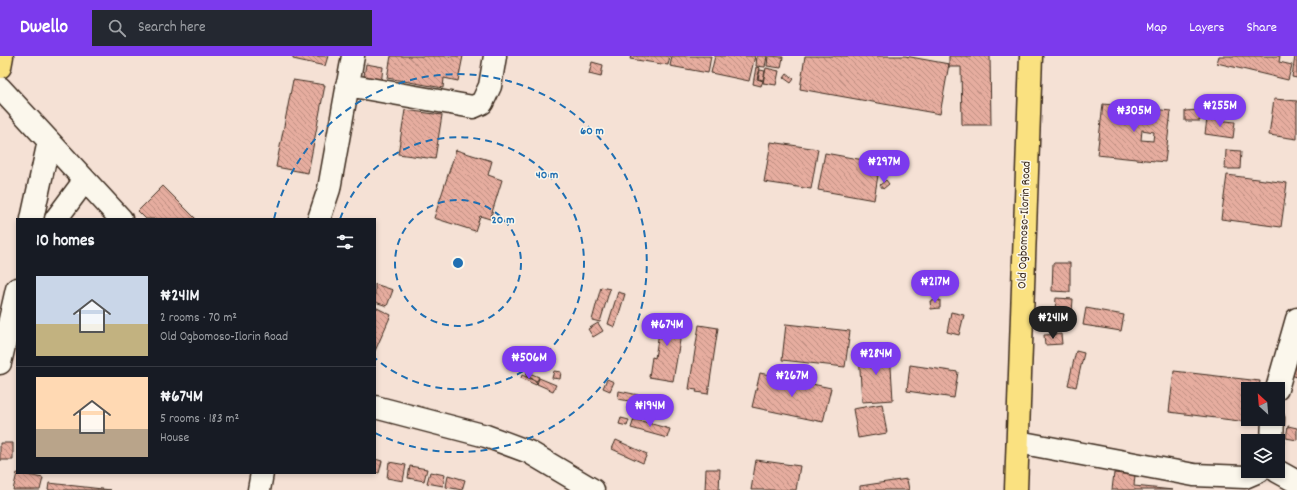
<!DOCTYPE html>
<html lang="en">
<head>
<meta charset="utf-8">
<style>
	body { margin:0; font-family:Dekko,sans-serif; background:#242831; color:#f1f3f6; height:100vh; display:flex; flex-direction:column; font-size:15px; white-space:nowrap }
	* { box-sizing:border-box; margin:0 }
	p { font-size:13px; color:#9ea1a6 }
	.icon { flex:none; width:22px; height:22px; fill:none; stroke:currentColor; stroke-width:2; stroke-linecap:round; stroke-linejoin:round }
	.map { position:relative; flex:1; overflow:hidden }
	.panel { position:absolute; left:16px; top:162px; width:360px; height:256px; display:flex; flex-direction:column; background:#171b24; border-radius:0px; box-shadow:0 2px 6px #0003 }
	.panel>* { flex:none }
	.needle { width:26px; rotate:334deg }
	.tools { position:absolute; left:1241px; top:326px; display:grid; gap:8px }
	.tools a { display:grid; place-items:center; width:44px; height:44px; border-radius:0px; background:#171b24; box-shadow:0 2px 6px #0003; font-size:20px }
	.price { position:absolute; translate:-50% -34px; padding:0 9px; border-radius:14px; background:#7c3aed; color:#fff; font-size:13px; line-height:26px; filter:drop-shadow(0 1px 2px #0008) }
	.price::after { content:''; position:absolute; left:50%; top:24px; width:12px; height:9px; margin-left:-6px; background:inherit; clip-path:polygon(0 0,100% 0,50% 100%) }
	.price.on { background:#222; color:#fff }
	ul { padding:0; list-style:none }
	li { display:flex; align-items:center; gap:12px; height:100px; padding:0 20px }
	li+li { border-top:1px solid #363941 }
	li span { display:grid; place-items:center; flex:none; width:112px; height:80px; border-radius:0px; color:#555 }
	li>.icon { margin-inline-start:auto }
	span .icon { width:48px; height:48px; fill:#fffc; stroke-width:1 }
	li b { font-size:17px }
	h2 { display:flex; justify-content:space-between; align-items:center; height:48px; padding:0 20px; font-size:17px }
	header { display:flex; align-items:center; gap:24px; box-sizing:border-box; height:56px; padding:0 20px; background:#7c3aed; color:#fff }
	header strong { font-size:19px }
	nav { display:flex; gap:22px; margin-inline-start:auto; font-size:14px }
	.search { width:280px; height:36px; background:#242831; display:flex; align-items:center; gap:10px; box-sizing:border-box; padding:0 14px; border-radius:0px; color:#9ea1a6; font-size:15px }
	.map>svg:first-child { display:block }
	.building { fill:url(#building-back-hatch); stroke:#3b2a1e; fill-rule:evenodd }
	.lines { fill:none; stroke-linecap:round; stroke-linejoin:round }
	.street-casing { stroke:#3b2a1e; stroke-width:25 }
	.highway-casing { stroke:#3b2a1e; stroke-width:25 }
	.street { stroke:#fbf7ec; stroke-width:22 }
	.highway { stroke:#fae180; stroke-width:22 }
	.ring { fill:none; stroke:#1f6fb2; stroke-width:2; stroke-dasharray:7 5 }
	.labels { text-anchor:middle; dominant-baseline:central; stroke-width:3; stroke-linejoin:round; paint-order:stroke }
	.street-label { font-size:13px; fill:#3b2a1e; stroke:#fbf7ec }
	.centre { fill:#1f6fb2; stroke:#fbf7ec; stroke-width:2 }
	.ring-label { font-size:12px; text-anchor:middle; font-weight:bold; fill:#1f6fb2; stroke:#fbf7ec; stroke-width:3; stroke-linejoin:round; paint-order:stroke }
</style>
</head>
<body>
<header>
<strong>Dwello</strong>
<div class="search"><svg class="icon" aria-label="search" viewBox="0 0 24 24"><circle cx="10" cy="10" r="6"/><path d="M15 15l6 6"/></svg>Search here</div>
<nav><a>Map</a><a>Layers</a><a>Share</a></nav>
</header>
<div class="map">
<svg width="1297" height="434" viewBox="0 0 1297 434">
	<defs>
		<pattern id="building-back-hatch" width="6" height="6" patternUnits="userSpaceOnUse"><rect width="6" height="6" fill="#e6ad9f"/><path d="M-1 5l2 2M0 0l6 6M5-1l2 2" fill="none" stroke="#bc8d81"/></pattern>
	</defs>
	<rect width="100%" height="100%" fill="#f5e1d5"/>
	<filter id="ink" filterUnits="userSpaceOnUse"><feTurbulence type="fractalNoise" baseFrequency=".025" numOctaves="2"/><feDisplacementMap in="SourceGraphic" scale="8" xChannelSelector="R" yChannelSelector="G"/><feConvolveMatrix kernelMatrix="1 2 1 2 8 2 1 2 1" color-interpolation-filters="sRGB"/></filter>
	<g filter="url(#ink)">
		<path class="building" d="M293,0H328L325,10L293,3Z
			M391,0H463L458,25L444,22L443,32L387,22Z
			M631,0H670L668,9L630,3Z
			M672,0H711L708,17L670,10Z
			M715,0H755L749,25L711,17Z
			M757,0H767L765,11L756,10Z
			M768,0L783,1L781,12L767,10Z
			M805,0H905L949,8L940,58L800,33Z
			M949,0H990L991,69H962L961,11H949Z
			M1219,0H1280L1279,6L1292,9L1288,24L1217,7Z
			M1295,0H1297V22L1292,21Z
			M592,6L603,9L601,21L589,18Z
			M366,8L383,11L381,29L363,26Z
			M756,11L760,12L757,23L763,25L761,30L753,28Z
			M766,12L779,15L776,29L763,27Z
			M760,14L765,15L763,24L758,23Z
			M787,18L794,23L791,27L784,22Z
			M293,24L325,29L308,117L276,111Z
			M1274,43L1297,45V83L1269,79Z
			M1103,48L1171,55L1165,106L1097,99ZM1142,74L1154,76L1153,85L1141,84Z
			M405,54L442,59L435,103L398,98Z
			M1199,54L1200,65H1185V55Z
			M1207,63L1235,66L1233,82L1205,78Z
			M771,86L818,93L811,133L764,126Z
			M456,94L492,105L488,119L502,124L490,163L480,160L475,175L434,162Z
			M1226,94L1241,95L1240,113H1225Z
			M825,97L880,107L874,144L818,134Z
			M1227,119L1287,127L1281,171L1221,163Z
			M886,124L889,128L883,133L880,129Z
			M163,130L196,163H146L138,155Z
			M1053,207H1070V236L1052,235Z
			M375,228L393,234L387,250L375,246Z
			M601,231L610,233L600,266L592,264Z
			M618,236L625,238L615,271L608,268Z
			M1056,242L1073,243L1072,257L1055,256Z
			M940,244V252L931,253L930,245Z
			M375,251L391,259L375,295Z
			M1086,252L1124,259L1121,275L1083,269Z
			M951,256L964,259L959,279L947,276Z
			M659,257L684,261L673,325L649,321L652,301L655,302L659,276L656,275Z
			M598,267L603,275L593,281L588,273Z
			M786,268L850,275L845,311L782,304Z
			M699,269L718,272L708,338L696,336L697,334L689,333Z
			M1061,278L1062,288L1045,289L1044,279Z
			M890,295L893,344L862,346L859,297Z
			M1076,295L1084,297L1076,331L1068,329Z
			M1292,304L1297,306V321L1288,318Z
			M910,309L958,316L954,342L907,335Z
			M554,315L561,316L560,323L552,322Z
			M1174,315L1260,325L1259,333H1248V363H1255V367L1169,356Z
			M527,316L539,321L537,325L526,320Z
			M760,317L831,332L823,366L752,351Z
			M522,319L537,326L536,329L521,322Z
			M539,322L556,329L553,335L537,328Z
			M607,323L614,326L610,335L603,332Z
			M619,335L653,342L651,349L618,343Z
			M882,348L887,377L858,382L853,353Z
			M621,362L629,364L627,370L619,368Z
			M634,363L670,373L667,382L631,372Z
			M1288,370L1297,372V384L1286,382Z
			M616,384L647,398L643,407L612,393Z
			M0,387H13V404H0Z
			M375,403L382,405L379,417L375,416Z
			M756,404L800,410L796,434H751Z
			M389,406L406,409L403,425L387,422Z
			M410,410L427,413L424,425L408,422Z
			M706,413H720L719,434H705Z
			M430,416L445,419L443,430L427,427Z
			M17,417L43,422L40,434H13Z
			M1114,417L1135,419L1134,430L1173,434H1112Z
			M448,419L465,424L462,434L446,431Z
			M907,423L909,434H860V430Z
			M49,427L111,434H48Z"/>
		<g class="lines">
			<defs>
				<path id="street" d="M347,29L473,51L482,47L490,30L495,0
					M0,32L121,163
					M32,163L49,85
					M56,163L85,124
					M319,163L329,133L353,0
					M0,307L17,233
					M1277,333L1297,263
					M375,351L486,380L529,396L593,434
					M1272,385L1273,363
					M1018,386L1194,419L1245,421L1259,415
					M1277,415L1297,426
					M259,434L262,417"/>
				<path id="highway" d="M0,11L2,0
					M1016,434L1031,0"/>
			</defs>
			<use href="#street" class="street-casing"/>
			<use href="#highway" class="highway-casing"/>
			<use href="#street" class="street"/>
			<use href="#highway" class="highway"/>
		</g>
	</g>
	<g class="ring">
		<circle cx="458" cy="207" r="63"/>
		<path d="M340 163A126 126 0 1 1 375 302"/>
		<path d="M274 163A189 189 0 1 1 375 377"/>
	</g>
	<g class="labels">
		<g class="street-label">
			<text transform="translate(1025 169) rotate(-88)">Old Ogbomoso-Ilorin Road</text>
		</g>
	</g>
	<circle cx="458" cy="207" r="6" class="centre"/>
	<g class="ring-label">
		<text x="592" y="78">60 m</text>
		<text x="547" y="122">40 m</text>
		<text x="503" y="167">20 m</text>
	</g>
</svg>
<div class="tools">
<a><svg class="needle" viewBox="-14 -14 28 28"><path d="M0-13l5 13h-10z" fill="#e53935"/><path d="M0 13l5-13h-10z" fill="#9ea1a6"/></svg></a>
<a><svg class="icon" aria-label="layers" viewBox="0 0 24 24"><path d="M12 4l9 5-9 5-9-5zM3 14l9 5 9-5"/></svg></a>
</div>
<b class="price" style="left:1220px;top:72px">₦255M</b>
<b class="price" style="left:1134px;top:77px">₦305M</b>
<b class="price" style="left:884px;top:128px">₦297M</b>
<b class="price" style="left:935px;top:248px">₦217M</b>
<b class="price on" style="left:1053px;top:284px">₦241M</b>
<b class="price" style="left:667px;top:291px">₦674M</b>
<b class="price" style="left:876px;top:320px">₦284M</b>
<b class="price" style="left:529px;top:324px">₦506M</b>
<b class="price" style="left:792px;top:342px">₦267M</b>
<b class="price" style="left:650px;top:372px">₦194M</b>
<section class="panel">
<h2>10 homes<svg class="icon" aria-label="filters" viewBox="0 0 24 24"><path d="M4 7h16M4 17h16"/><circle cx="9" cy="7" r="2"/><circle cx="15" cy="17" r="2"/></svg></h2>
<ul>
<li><span style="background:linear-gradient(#c9d6e8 60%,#c2b280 0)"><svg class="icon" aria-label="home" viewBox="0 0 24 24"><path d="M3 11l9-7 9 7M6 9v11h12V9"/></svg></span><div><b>₦241M</b><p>2 rooms · 70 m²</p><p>Old Ogbomoso-Ilorin Road</p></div></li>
<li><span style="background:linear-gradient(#ffd9b3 65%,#b9a48a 0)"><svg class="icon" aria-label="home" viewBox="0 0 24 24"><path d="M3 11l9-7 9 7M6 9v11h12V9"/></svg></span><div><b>₦674M</b><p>5 rooms · 183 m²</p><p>House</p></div></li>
</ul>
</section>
</div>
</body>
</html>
